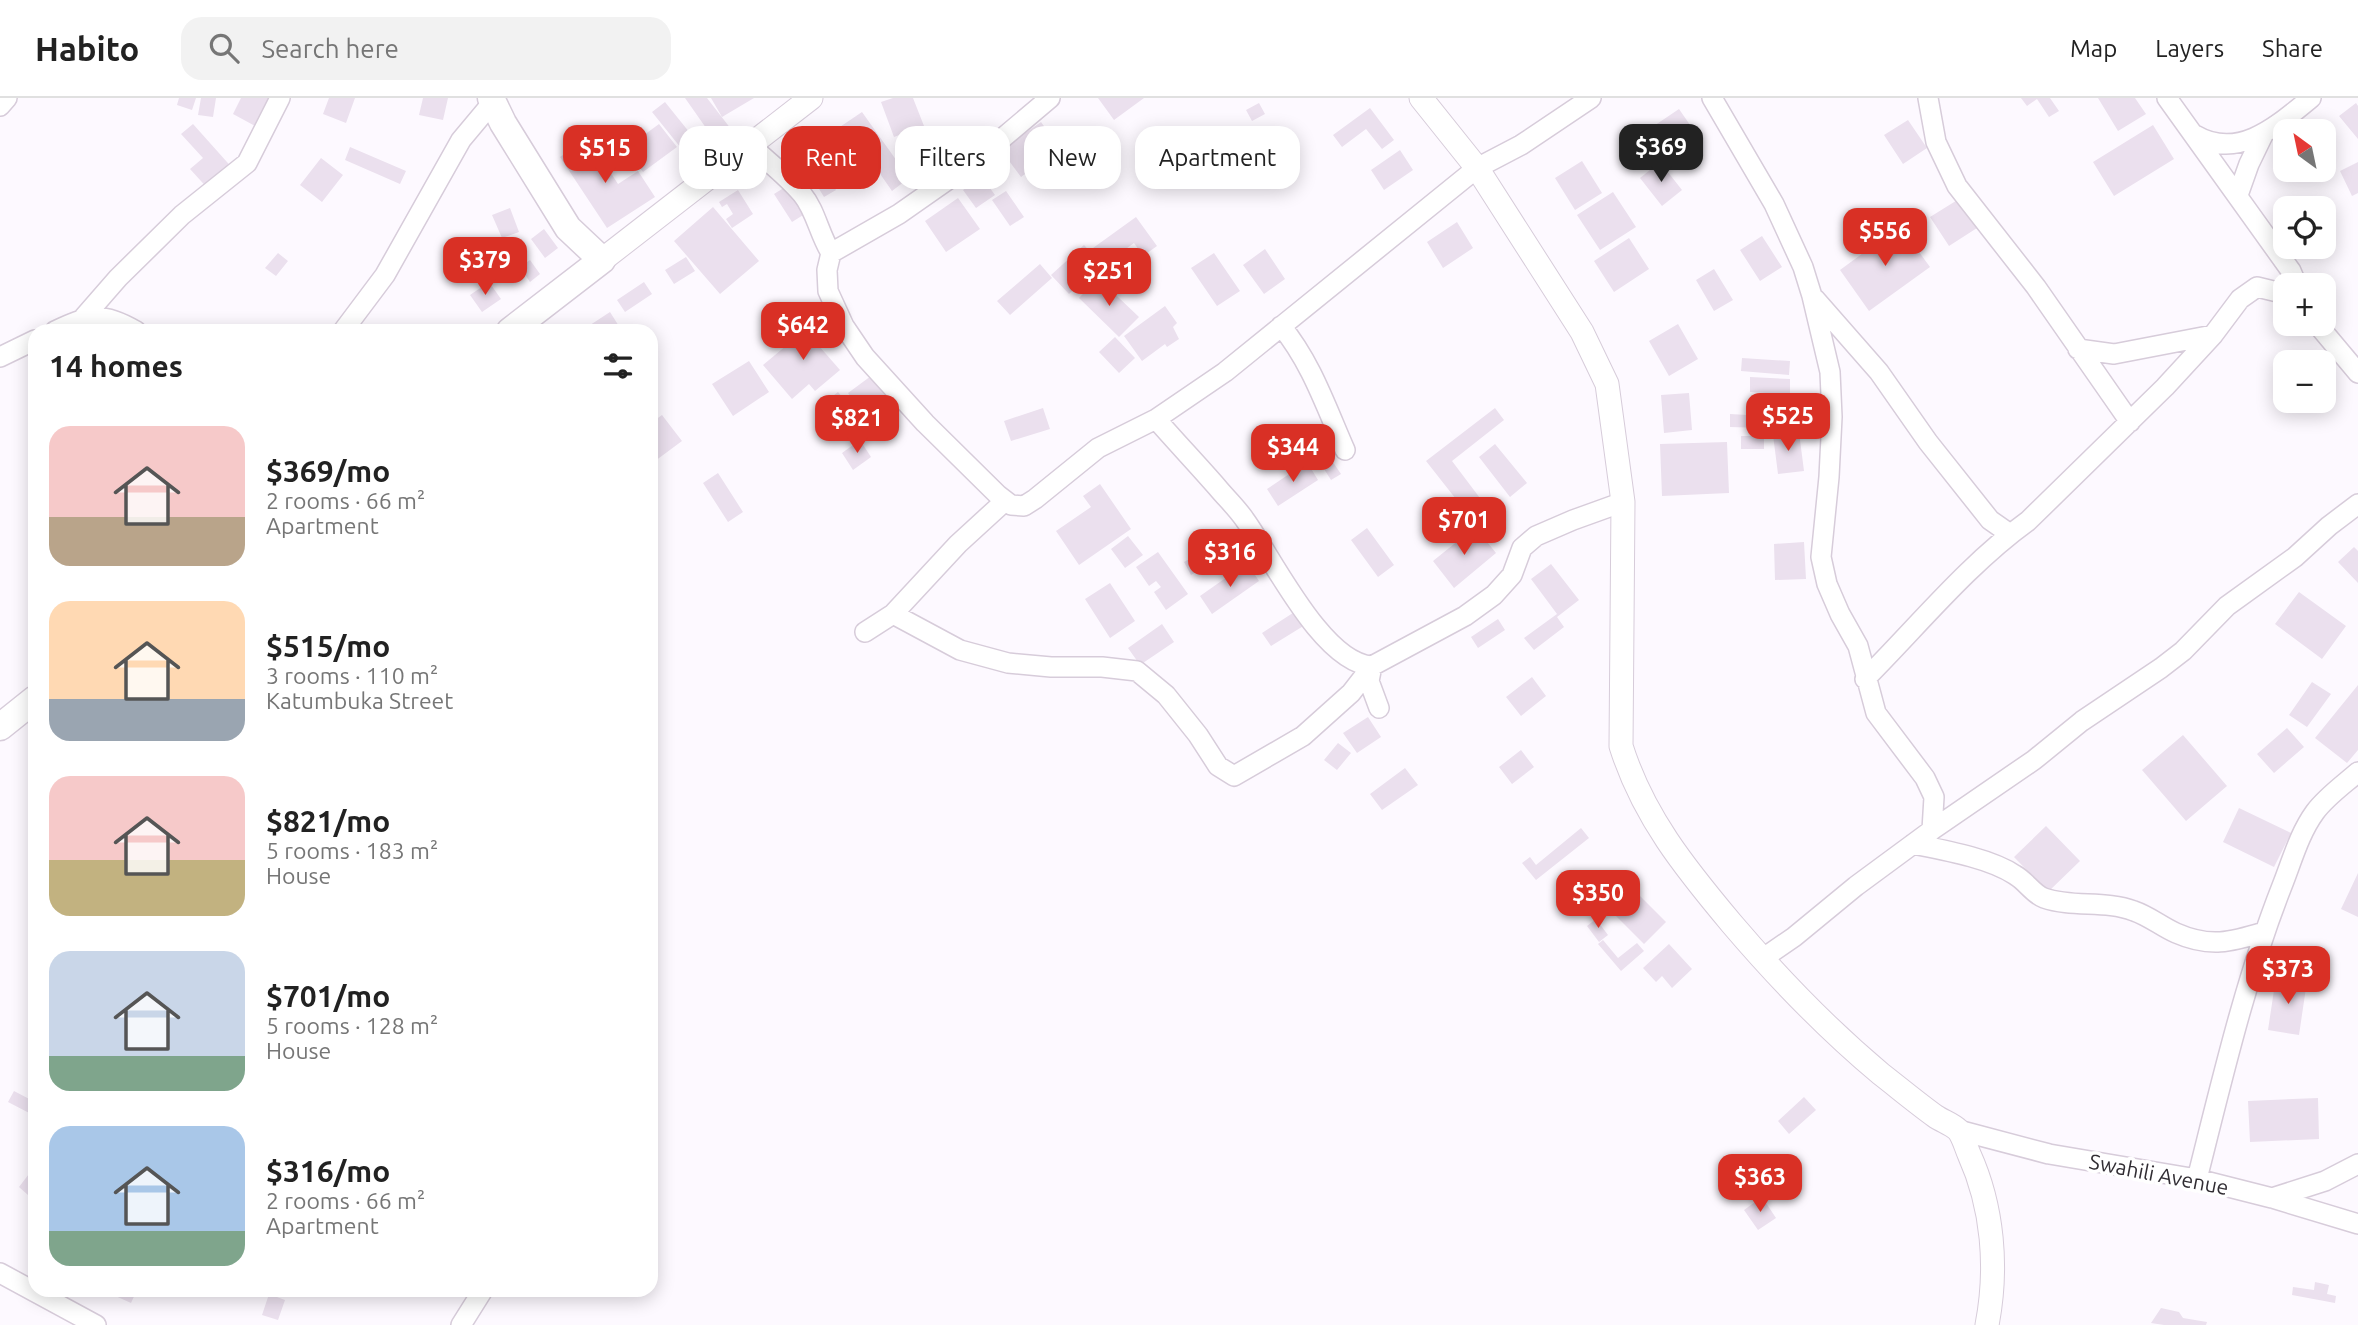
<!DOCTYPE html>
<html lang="en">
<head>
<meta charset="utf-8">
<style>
	body { margin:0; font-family:Ubuntu,sans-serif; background:#f2f2f2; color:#222; height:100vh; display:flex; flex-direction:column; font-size:26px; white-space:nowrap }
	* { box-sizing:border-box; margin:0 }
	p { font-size:23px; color:#767676 }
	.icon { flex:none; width:38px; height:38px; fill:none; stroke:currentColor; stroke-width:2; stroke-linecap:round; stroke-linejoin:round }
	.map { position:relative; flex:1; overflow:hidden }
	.sheet { position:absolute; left:28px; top:226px; width:630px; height:973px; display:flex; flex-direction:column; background:#fff; border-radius:21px; box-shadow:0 4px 18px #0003 }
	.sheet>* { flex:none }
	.banner { position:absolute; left:679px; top:28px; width:665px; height:63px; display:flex; gap:14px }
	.needle { width:46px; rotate:327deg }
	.tools { position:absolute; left:2273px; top:21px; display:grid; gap:14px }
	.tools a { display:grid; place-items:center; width:63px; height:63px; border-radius:14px; background:#fff; box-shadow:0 4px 18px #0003; font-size:35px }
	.price { position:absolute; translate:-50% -60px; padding:0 16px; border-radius:14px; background:#d93025; color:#fff; font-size:23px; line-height:46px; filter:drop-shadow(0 2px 4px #0008) }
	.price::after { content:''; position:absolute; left:50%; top:42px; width:21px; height:16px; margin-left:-10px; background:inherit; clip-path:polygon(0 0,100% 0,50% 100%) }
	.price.current { background:#222; color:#fff }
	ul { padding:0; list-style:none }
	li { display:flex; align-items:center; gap:21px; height:175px; padding:0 21px }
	li span { display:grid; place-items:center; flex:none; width:196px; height:140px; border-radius:21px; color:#555 }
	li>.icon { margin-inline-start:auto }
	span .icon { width:84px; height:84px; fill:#fffc; stroke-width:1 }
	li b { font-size:30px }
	h2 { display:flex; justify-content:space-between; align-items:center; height:84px; padding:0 21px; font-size:30px }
	.chip { padding:0 24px; border-radius:21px; background:#fff; box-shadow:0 4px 18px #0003; font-size:24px; line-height:63px }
	.chip.current { background:#d93025; color:#fff }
	header { display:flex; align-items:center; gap:42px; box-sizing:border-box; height:98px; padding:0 35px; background:#fff; border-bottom:2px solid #e0e0e0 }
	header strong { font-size:33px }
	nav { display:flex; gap:38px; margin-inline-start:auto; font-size:24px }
	.search { width:490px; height:63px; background:#f2f2f2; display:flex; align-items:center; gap:18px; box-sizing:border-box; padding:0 24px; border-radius:21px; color:#767676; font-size:26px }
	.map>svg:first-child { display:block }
	.building { fill:#ebe0ee }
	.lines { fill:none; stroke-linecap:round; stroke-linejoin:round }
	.minor-casing { stroke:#d7ccda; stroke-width:22 }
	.tertiary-casing { stroke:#d7ccda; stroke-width:25 }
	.secondary-casing { stroke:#d7ccda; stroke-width:29 }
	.minor { stroke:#fff; stroke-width:19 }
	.tertiary { stroke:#fff; stroke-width:23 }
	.secondary { stroke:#fff; stroke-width:26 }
	.labels { text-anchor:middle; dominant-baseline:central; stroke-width:7; stroke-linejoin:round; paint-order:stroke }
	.street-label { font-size:21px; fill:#312d33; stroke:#fff }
</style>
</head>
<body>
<header>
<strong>Habito</strong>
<div class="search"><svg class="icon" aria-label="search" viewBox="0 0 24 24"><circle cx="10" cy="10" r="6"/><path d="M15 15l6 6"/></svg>Search here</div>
<nav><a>Map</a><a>Layers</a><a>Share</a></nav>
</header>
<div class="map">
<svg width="2358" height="1227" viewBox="0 0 2358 1227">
	<rect width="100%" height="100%" fill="#fdf9ff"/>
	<path class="building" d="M179,0H196L192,12L177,7Z
		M201,0H216L213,19L198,17Z
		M241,0H273L257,29L233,16Z
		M329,0H355L346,25L323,16Z
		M423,0H448L443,22L419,17Z
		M685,0H707L731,31L718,47Z
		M711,0H754L722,19Z
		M893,0H913L924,28L894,39L881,4Z
		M1098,0H1144L1114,22Z
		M2021,0H2050L2059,13L2049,19L2037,1L2027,8Z
		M2098,0H2135L2146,16L2118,33Z
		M665,4L702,50L689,60L652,14Z
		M1259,5L1265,16L1252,23L1246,12Z
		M2356,5L2358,8V41L2339,18Z
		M1370,10L1394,42L1382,51L1366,31L1342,49L1333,37Z
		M1679,11L1697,37L1651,69L1633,42Z
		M862,14L909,80L892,93L876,70L857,84L825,39Z
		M1908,22L1927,50L1903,66L1884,37Z
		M1041,24L1060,50L1021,79L1001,52Z
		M193,26L235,73L211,94L190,71L203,60L181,36Z
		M659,26L677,49L643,74L625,51Z
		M2153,27L2174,61L2114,98L2093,64Z
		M588,40L618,86L638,73L655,99L607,130L560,59Z
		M825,43L851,82L841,89L827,68L807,81L795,63Z
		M350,49L406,73L400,86L345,62Z
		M1400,52L1413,72L1384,92L1371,72Z
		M321,60L343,77L322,104L300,87Z
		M1582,63L1602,95L1575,112L1555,80Z
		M1660,64L1682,92L1662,108L1640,80Z
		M2358,64V95L2352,98L2340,73Z
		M824,73L836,92L824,99L813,81Z
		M982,79L995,97L976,110L963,92Z
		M790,86L808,114L792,124L774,96Z
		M738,92L753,116L732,130L726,121L733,116L727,106L722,109L719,104Z
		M1006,93L1024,119L1010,128L992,102Z
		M1613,94L1636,129L1600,152L1577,117Z
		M958,100L980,131L946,154L925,123Z
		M1959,101L1977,130L1949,148L1930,119Z
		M713,109L759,163L720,196L674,143Z
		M510,110L519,134L502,140L492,117Z
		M1136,119L1157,148L1143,158L1134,145L1105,166L1093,150Z
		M1457,124L1473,150L1443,170L1427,144Z
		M1900,128L1930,169L1869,213L1840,172Z
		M544,131L558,150L545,160L531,141Z
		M1762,138L1782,169L1760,183L1740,152Z
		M1629,140L1649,171L1614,194L1594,163Z
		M1084,147L1101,165L1069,196L1051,177Z
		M1265,151L1285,181L1264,196L1243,167Z
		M278,155L288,163L276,178L265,170Z
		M1214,155L1240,193L1217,208L1191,170Z
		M686,159L695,173L674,186L665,172Z
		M530,162L540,176L530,184L520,169Z
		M1040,166L1052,180L1010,217L997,203Z
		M1714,171L1733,202L1714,213L1696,182Z
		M1098,180L1139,219L1119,239L1079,200Z
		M489,184L501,201L482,214L470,197Z
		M644,184L652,196L625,214L617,202Z
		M1165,208L1177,225L1173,229L1179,241L1167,249L1165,246L1142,263L1124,238Z
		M610,214L622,233H581Z
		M817,222L830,238L819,248L840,272L815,293L809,286L792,301L763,267Z
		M1678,226L1698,261L1669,278L1649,243Z
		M1115,239L1135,260L1119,275L1099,254Z
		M1742,260L1790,263L1789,277L1741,273Z
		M749,263L769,294L733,318L712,286Z
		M871,278L885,298L862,315L848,295Z
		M1750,279L1790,281V296L1796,297L1794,331L1730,329V316L1765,318L1766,295L1750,294Z
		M838,294L847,305L830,319L821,307Z
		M1689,295L1692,332L1664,335L1661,297Z
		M854,306L865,321L830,343L820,329Z
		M1043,310L1050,331L1011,343L1004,323Z
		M1495,310L1504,322L1452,363L1489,412L1474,424L1426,363Z
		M662,317L682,343L651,366V325Z
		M1799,334L1804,373L1778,376L1773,337Z
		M1741,338H1764V351H1741Z
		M860,342L871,359L853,372L842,355Z
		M1727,344L1729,395L1662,398L1660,346Z
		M1495,346L1527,385L1510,399L1479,359Z
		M1326,354L1341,376L1331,382L1317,360Z
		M1307,364L1318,382L1278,408L1267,391Z
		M718,375L743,414L728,424L703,385Z
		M1100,386L1131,431L1079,467L1056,433L1091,409L1083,398Z
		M1475,429L1496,455L1454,490L1433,463Z
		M1367,430L1394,467L1378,479L1351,442Z
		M1219,432L1233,451L1221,460L1207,441Z
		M1128,438L1143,457L1125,470L1111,451Z
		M1804,444L1806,481L1775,482L1774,446Z
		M2354,449L2358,453V485L2338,464Z
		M1209,450L1216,463L1191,477L1184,464Z
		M1158,454L1188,496L1166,512L1154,494L1161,489L1156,483L1149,488L1136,469Z
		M1247,465L1259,483L1212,516L1200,498Z
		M1551,466L1579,502L1557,519L1564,529L1534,552L1524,540L1557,516L1531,481Z
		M1110,485L1135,523L1110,540L1085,501Z
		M2299,494L2346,528L2322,561L2275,526Z
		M1296,513L1305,527L1271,548L1262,535Z
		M1498,521L1505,532L1478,550L1471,539Z
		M1162,526L1174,544L1140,567L1128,550Z
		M1532,579L1546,598L1521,618L1506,599Z
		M2312,584L2331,596L2307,629L2289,617Z
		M2358,587V652L2347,665L2315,640Z
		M1368,619L1381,639L1357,655L1343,635Z
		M2287,630L2304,649L2274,675L2257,656Z
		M2183,637L2227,688L2186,723L2142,672Z
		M1338,645L1351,655L1337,672L1324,662Z
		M1521,652L1534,669L1512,686L1499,669Z
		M1405,670L1418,687L1382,712L1370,696Z
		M2239,710L2291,735L2274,769L2223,744Z
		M2046,728L2080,763L2048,794L2014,759Z
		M1581,730L1589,740L1536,782L1522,765L1530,759L1536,767Z
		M2358,775V819L2341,811Z
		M1634,792L1666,824L1644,846L1612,814Z
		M1596,821L1608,837L1599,844L1587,828Z
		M1603,842L1618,860L1637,845L1644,853L1621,873L1598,846Z
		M1669,846L1692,871L1672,890L1662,878L1656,884L1643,870Z
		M2276,879L2307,883L2299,937L2268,932Z
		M14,993L35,1004V1018L8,1004Z
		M1804,999L1816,1012L1789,1036L1778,1023Z
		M2318,1000L2319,1041L2250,1044L2248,1003Z
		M35,1068V1088L28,1097L19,1089Z
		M1762,1099L1776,1120L1758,1132L1744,1112Z
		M2315,1184L2329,1187L2327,1196L2336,1198L2335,1205L2292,1197L2293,1189L2314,1192Z
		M102,1192H137L131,1205Z
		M269,1196L285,1202L278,1222L262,1217Z
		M2161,1210L2179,1214L2183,1220L2207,1224L2206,1227H2164L2151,1225Z"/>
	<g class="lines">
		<defs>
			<path id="minor" d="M1712,0L1774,106L1803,169L1812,198L1830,274L1832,319L1829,379L1821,459L1827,486L1840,516L1858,548L1876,615L1925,680L1934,699L1932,732
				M1928,0L1936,44L1957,88L2036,189L2130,324
				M2167,0L2291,173L2297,187
				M0,8L7,0
				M2195,37C2239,63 2278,27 2311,0
				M750,47C767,63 787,78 802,96C816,113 819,136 831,155L827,172L828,193L844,228L865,259L925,325L998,397L1011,407L1024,408L1035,401L1098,350L1156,321L1225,274L1477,70L1521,47L1591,0
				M2238,97L2249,66L2264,35
				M831,155L899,116L979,60L1050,0
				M1815,201L1879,274L1928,344L1990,422L2010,436
				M84,219L118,180L182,117L247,65L280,0
				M2317,226L2358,275
				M1281,228C1311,264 1326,309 1345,352
				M55,233C89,217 102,213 136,233
				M343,233L385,177L461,42L492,5
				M2078,251L2114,256L2213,237
				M0,259L35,242
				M1156,321C1176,344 1197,366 1217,389C1226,400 1237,410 1245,422C1272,459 1322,565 1372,568L1465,518L1494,497L1512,477L1522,450L1536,438L1573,422L1623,404
				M893,516L960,552L1008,565L1051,569H1102L1137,573L1166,597L1198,637L1218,668L1234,678L1303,638L1351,595L1372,568
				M865,534L893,516L958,446L1005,403
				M1372,568L1369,583L1379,610
				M1865,581C1918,528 1967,467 2028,423L2165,289L2213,237L2240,201L2257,189L2286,196
				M1913,746C1943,752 1990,760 2015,777C2026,783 2033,796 2044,800C2073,810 2105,802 2134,813C2149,818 2162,829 2176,835C2210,850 2231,844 2264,834
				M1762,861L1794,839L1856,788L1932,732L2034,662L2082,623L2161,570L2183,553L2227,508L2295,459L2329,428L2358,406
				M1958,1032L2049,1056L2197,1081L2272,1100L2358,1126
				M2197,1081C2222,982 2245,882 2282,788C2292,763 2299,736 2315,714C2326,699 2343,687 2358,674
				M2272,1100L2325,1083L2358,1066
				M0,1175L96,1227
				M461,1227L483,1192"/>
			<path id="tertiary" d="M1421,0L1477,70L1582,234L1607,286L1623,404L1621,648C1643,718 1685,770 1732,826C1778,880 1826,930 1881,976C1899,990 1917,1005 1935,1018C1942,1023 1952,1026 1958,1032C1963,1038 1966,1049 1969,1056C1993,1109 1998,1170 1987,1227
				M602,162L811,0"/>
			<path id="secondary" d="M491,0L503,25L568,130L602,162L510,233
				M0,629L35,601"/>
		</defs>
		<use href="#minor" class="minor-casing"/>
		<use href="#tertiary" class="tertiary-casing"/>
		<use href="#secondary" class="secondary-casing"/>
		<use href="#minor" class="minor"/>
		<use href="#tertiary" class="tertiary"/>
		<use href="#secondary" class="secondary"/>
	</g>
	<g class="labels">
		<g class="street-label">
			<text transform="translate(2159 1076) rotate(11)">Swahili Avenue</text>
		</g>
	</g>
</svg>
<div class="tools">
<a><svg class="needle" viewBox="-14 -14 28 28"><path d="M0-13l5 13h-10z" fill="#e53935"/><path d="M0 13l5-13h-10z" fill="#767676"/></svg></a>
<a><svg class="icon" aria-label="locate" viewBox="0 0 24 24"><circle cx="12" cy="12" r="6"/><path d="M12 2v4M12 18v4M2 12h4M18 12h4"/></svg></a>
<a>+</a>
<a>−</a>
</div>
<b class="price current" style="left:1661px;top:86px">$369</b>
<b class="price" style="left:605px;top:87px">$515</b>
<b class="price" style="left:1885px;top:170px">$556</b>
<b class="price" style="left:485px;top:199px">$379</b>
<b class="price" style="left:1109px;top:210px">$251</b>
<b class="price" style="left:803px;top:264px">$642</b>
<b class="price" style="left:1788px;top:355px">$525</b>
<b class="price" style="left:857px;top:357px">$821</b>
<b class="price" style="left:1293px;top:386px">$344</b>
<b class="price" style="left:1464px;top:459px">$701</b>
<b class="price" style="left:1230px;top:491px">$316</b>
<b class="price" style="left:1598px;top:832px">$350</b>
<b class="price" style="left:2288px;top:908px">$373</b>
<b class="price" style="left:1760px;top:1116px">$363</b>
<div class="banner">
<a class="chip">Buy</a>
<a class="chip current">Rent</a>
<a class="chip">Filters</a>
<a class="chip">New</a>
<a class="chip">Apartment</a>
</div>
<section class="sheet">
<h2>14 homes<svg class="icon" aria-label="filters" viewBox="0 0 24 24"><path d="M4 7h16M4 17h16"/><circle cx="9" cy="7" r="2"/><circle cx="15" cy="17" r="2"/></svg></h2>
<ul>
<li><span style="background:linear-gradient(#f6c9c9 65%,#b9a48a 0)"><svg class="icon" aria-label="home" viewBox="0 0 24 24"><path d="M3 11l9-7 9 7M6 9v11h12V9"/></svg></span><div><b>$369/mo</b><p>2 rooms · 66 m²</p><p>Apartment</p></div></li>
<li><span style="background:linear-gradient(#ffd9b3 70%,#9aa5b1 0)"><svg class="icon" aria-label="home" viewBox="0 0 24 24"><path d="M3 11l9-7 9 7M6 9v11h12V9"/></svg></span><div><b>$515/mo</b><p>3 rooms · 110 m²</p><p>Katumbuka Street</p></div></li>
<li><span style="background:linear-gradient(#f6c9c9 60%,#c2b280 0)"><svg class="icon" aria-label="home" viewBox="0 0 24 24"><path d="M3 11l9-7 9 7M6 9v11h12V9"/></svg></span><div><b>$821/mo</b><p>5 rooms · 183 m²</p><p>House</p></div></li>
<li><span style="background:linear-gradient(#c9d6e8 75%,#7fa58c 0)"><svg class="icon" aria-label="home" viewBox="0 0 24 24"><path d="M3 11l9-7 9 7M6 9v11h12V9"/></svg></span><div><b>$701/mo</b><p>5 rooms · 128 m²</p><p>House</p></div></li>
<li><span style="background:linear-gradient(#a9c7e8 75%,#7fa58c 0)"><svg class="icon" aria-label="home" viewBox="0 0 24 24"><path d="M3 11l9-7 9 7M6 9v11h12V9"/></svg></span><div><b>$316/mo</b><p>2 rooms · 66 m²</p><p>Apartment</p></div></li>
</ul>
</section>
</div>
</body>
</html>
